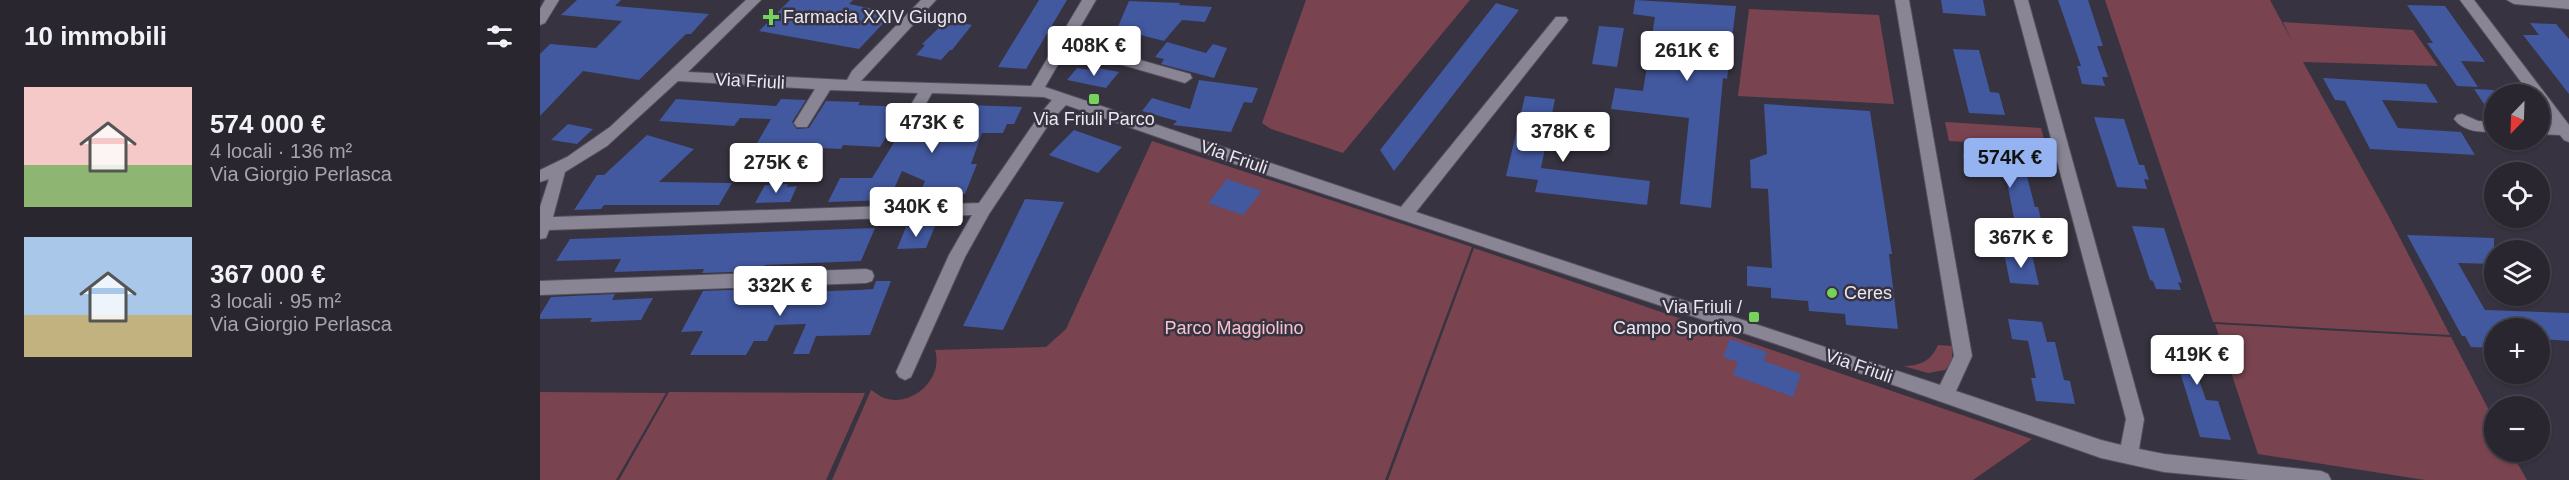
<!DOCTYPE html>
<html lang="it">
<head>
<meta charset="utf-8">
<style>
	body { margin:0; font-family:Helvetica,sans-serif; background:#35323c; color:#f1f3f6; height:100vh; display:flex; flex-direction:column; font-size:22px; white-space:nowrap }
	* { box-sizing:border-box; margin:0 }
	p { font-size:20px; color:#a5a5ab }
	.icon { flex:none; width:33px; height:33px; fill:none; stroke:currentColor; stroke-width:2; stroke-linecap:round; stroke-linejoin:round }
	.map { position:relative; flex:1; overflow:hidden }
	.panel { display:flex; flex-direction:column; background:#292630; width:540px }
	.panel>* { flex:none }
	.needle { width:39px; rotate:203deg }
	.buttons { position:absolute; left:1944px; top:84px; display:grid; gap:12px }
	.buttons a { display:grid; place-items:center; width:66px; height:66px; border-radius:50%; background:#292630; box-shadow:0 2px 4px #0004,0 0 0 2px #45434c; font-size:30px }
	.price { position:absolute; translate:-50% -51px; padding:0 14px; border-radius:6px; background:#fff; color:#222; font-size:20px; line-height:39px; filter:drop-shadow(0 2px 3px #0008) }
	.price::after { content:''; position:absolute; left:50%; top:36px; width:18px; height:14px; margin-left:-9px; background:inherit; clip-path:polygon(0 0,100% 0,50% 100%) }
	.price.selected { background:#95b2f1; color:#111 }
	ul { padding:0; list-style:none }
	li { display:flex; align-items:center; gap:18px; height:150px; padding:0 24px }
	li span { display:grid; place-items:center; flex:none; width:168px; height:120px; border-radius:0px; color:#555 }
	li>.icon { margin-inline-start:auto }
	span .icon { width:72px; height:72px; fill:#fffc; stroke-width:1 }
	li b { font-size:26px }
	h2 { display:flex; justify-content:space-between; align-items:center; height:72px; padding:0 24px; font-size:26px }
	main { display:flex; flex:1; min-height:0 }
	.map>svg:first-child { display:block }
	.green { fill:#794450 }
	.building { fill:#42589f }
	.lines { fill:none; stroke-linecap:round; stroke-linejoin:round }
	.minor-casing { stroke:#54505b; stroke-width:2 }
	.minor { fill:#8a8594; fill-rule:evenodd }
	.poi-dot { fill:#75d25a; stroke:#373340; stroke-width:2 }
	.labels { text-anchor:middle; dominant-baseline:central; stroke-width:5; stroke-linejoin:round; paint-order:stroke }
	.poi-label { font-size:18px; fill:#ebe8f1; stroke:#373340; text-anchor:start }
	.street-label { font-size:18px; fill:#ebe8f1; stroke:#373340 }
	.park-label { font-size:18px; fill:#f7c4cd; stroke:#373340 }
</style>
</head>
<body>
<main>
<section class="panel">
<h2>10 immobili<svg class="icon" aria-label="filters" viewBox="0 0 24 24"><path d="M4 7h16M4 17h16"/><circle cx="9" cy="7" r="2"/><circle cx="15" cy="17" r="2"/></svg></h2>
<ul>
<li><span style="background:linear-gradient(#f6c9c9 65%,#8fb573 0)"><svg class="icon" aria-label="home" viewBox="0 0 24 24"><path d="M3 11l9-7 9 7M6 9v11h12V9"/></svg></span><div><b>574 000 €</b><p>4 locali · 136 m²</p><p>Via Giorgio Perlasca</p></div></li>
<li><span style="background:linear-gradient(#a9c7e8 65%,#c2b280 0)"><svg class="icon" aria-label="home" viewBox="0 0 24 24"><path d="M3 11l9-7 9 7M6 9v11h12V9"/></svg></span><div><b>367 000 €</b><p>3 locali · 95 m²</p><p>Via Giorgio Perlasca</p></div></li>
</ul>
</section>
<div class="map">
<svg width="2029" height="480" viewBox="0 0 2029 480">
	<rect width="100%" height="100%" fill="#373340"/>
	<path class="green" d="M766,0H930L803,153L731,129L722,123Z
		M1565,0H1730L1752,41L1743,22L1873,30L1898,66L1763,62L1848,215L1910,335L1673,322Z
		M1209,9L1339,15L1354,104L1198,96Z
		M1405,122L1501,128L1506,146L1409,141Z
		M612,141L932,247L845,480H292L331,390C335,392 339,396 344,398C373,408 404,378 395,350L506,347L526,329Z
		M934,248L1492,439L1433,480H848Z
		M1675,324L1911,337L1954,420V452H1971L1987,480H1885L1718,454Z
		M1398,345L1412,346V362L1405,370L1388,373L1363,366C1380,366 1391,361 1398,345Z
		M0,392L126,393L76,480H0Z
		M129,392L325,393L286,480H79Z"/>
	<path class="building" d="M37,0H81L75,6L169,14L151,34H146L99,80L43,71L0,116V54L10,44L56,48L82,21L21,15Z
		M250,0H313L309,4L353,13L319,49L219,31Z
		M499,0H527L486,69L458,67Z
		M1095,0L1196,6L1187,79L1183,78L1171,208L1140,204L1149,118L1071,109L1075,88L1103,91L1115,17L1093,14Z
		M1401,0H1443L1446,16L1403,13Z
		M1518,0H1548L1563,46H1557L1568,77H1562L1565,86L1542,84L1537,66H1541Z
		M589,1L640,3L639,5L672,7L665,22L642,20L624,41L577,29Z
		M956,3L979,10L854,171L840,150Z
		M1867,5L1905,6L1945,62L1921,61L1938,87L1917,86L1887,43H1893Z
		M407,20L432,25L412,50H410L401,60L376,55L385,45L382,44Z
		M1990,23L2016,24L2029,39V94L1983,35H1999Z
		M1059,26L1084,28L1077,67L1052,64Z
		M627,42L666,53L673,44L687,48L674,78L621,64L624,59L615,57Z
		M1413,49L1439,50L1450,92L1459,93L1465,115L1429,113Z
		M553,67L579,72L566,88L527,80L537,68L550,70Z
		M1783,78L1886,84L1898,103L1842,100L1858,128L1921,132L1935,155L1830,149L1805,101L1795,100Z
		M659,80L718,88L712,103L704,102L691,132L633,125L637,121L602,111L612,98L650,109Z
		M1934,89L1954,90V119Z
		M985,96L1015,99L1001,168L1110,181L1107,205L995,192L998,180L966,176Z
		M136,99L236,106L241,99L266,100L252,122L257,129L269,128L286,101L320,102L318,105L364,107L340,147L303,145L301,149L279,148L277,153L253,152L239,173L199,174L231,119L200,118L194,126L119,121Z
		M396,104L482,107L474,124H467L463,133H442L431,164H437L425,194L379,195L385,181L362,171L349,200L288,202L300,178H332L358,136H379Z
		M1224,104L1330,111L1352,254H1349L1358,329L1306,325L1305,314L1269,311L1268,301L1231,298V288L1207,286V266L1232,268L1228,189L1211,188L1210,160L1227,154Z
		M1554,117L1584,119L1599,165H1604L1609,180L1604,179L1607,189L1577,187Z
		M28,124L53,129L37,144L11,140Z
		M534,130L582,147L558,173L509,155Z
		M107,135L154,149L119,182L192,183L179,205H64L61,209L34,210L57,175H64Z
		M1449,151L1466,152L1469,164L1484,165L1495,207H1498L1505,236L1477,234L1466,177L1427,175L1423,154L1450,156Z
		M687,179L722,191L703,215L668,203Z
		M248,184L247,187L257,186L250,202L215,203L225,185Z
		M485,199L524,202L463,330L423,326Z
		M395,226L386,248L357,249L366,227Z
		M1592,226L1624,228L1642,283L1638,282L1641,290L1616,289L1613,281L1610,280Z
		M335,228L321,261L225,265L222,271L162,273L164,269L74,272L81,259L16,261L30,239Z
		M1867,235L1954,238V264L1918,263L1945,310L2029,313V341L2000,339V328H1954V348L1931,347L1925,336H1922Z
		M1464,253L1492,255L1499,285L1470,283Z
		M336,281H351L330,335L276,336L269,354H253L266,324L235,325L227,341H214L206,355H150L163,331L141,332L163,291L212,289L209,294L318,290L333,289Z
		M75,294L72,300L113,298L101,320L50,322L52,318L0,319V315L11,297Z
		M1468,319L1502,322L1507,342H1515L1524,380L1530,381L1535,404L1496,401L1491,378H1496L1488,341L1472,339Z
		M1624,336L1659,339L1669,369L1655,368L1666,400L1678,401L1691,440L1660,437L1640,372L1634,371Z
		M1190,339L1227,352L1224,361L1261,374L1253,397L1193,375L1198,362L1183,357Z"/>
	<g class="lines">
		<defs>
			<path id="minor" d="M5,0H19L5,23L0,25V9Z
				M206,0H221L148,72L307,80L312,71L381,0H396L321,81L491,86L542,0H556L532,41L650,74L652,78L645,83L527,49L505,87L861,207L1016,17H1026L1028,20L1026,23L876,212L1400,385L1414,356L1355,0H1369L1432,356L1416,391L1561,440L1581,445L1586,419L1474,0H1488L1604,419L1599,449L1624,454L1781,471L1788,474L1791,480H1709L1624,472L1561,458L1251,349L712,170L526,105L511,121L449,214L425,257L371,377L365,380L359,377L356,372L409,255L432,215L9,230L6,238L0,239V207L9,179L0,182V170L27,157L70,127ZM138,81L275,89L254,123L257,127H267L290,90L378,93L358,126L361,130H371L392,93L504,97L512,100L501,113L439,203L13,217L25,172L67,146Z
				M1920,0H1934L2029,125V142L2024,140L2020,135L2000,134V124H2012L2000,106V94H1990Z
				M1967,0H2029V9L1974,4Z
				M1922,114L1938,121L1954,122V132C1940,132 1924,132 1914,119L1917,115Z
				M326,269L332,271L334,276L332,281L326,283L0,295V281Z"/>
		</defs>
		<use href="#minor" class="minor-casing"/>
		<use href="#minor" class="minor"/>
	</g>
	<g class="poi-dot">
		<path d="M228 8h6v6h6v6h-6v6h-6v-6h-6v-6h6z"/>
		<rect x="548" y="93" width="12" height="12" rx="3"/>
		<circle cx="1292" cy="293" r="6"/>
		<rect x="1208" y="311" width="12" height="12" rx="3"/>
	</g>
	<g class="labels">
		<g class="poi-label">
			<text x="243" y="17">Farmacia XXIV Giugno</text>
			<text x="554" y="119" text-anchor="middle">Via Friuli Parco</text>
			<text x="1304" y="293">Ceres</text>
			<text x="1202" y="307" text-anchor="end">Via Friuli /<tspan x="1202" dy="21">Campo Sportivo</tspan></text>
		</g>
		<g class="street-label">
			<text transform="translate(210 81) rotate(3)">Via Friuli</text>
			<text transform="translate(694 157) rotate(19)">Via Friuli</text>
			<text transform="translate(1319 366) rotate(19)">Via Friuli</text>
		</g>
		<g class="park-label">
			<text x="694" y="328">Parco Maggiolino</text>
		</g>
	</g>
</svg>
<div class="buttons">
<a><svg class="needle" viewBox="-14 -14 28 28"><path d="M0-13l5 13h-10z" fill="#e53935"/><path d="M0 13l5-13h-10z" fill="#a5a5ab"/></svg></a>
<a><svg class="icon" aria-label="locate" viewBox="0 0 24 24"><circle cx="12" cy="12" r="6"/><path d="M12 2v4M12 18v4M2 12h4M18 12h4"/></svg></a>
<a><svg class="icon" aria-label="layers" viewBox="0 0 24 24"><path d="M12 4l9 5-9 5-9-5zM3 14l9 5 9-5"/></svg></a>
<a>+</a>
<a>−</a>
</div>
<b class="price" style="left:554px;top:77px">408K €</b>
<b class="price" style="left:1147px;top:82px">261K €</b>
<b class="price" style="left:392px;top:154px">473K €</b>
<b class="price" style="left:1023px;top:163px">378K €</b>
<b class="price selected" style="left:1470px;top:189px">574K €</b>
<b class="price" style="left:236px;top:194px">275K €</b>
<b class="price" style="left:376px;top:238px">340K €</b>
<b class="price" style="left:1481px;top:269px">367K €</b>
<b class="price" style="left:240px;top:317px">332K €</b>
<b class="price" style="left:1657px;top:386px">419K €</b>
</div>
</main>
</body>
</html>
